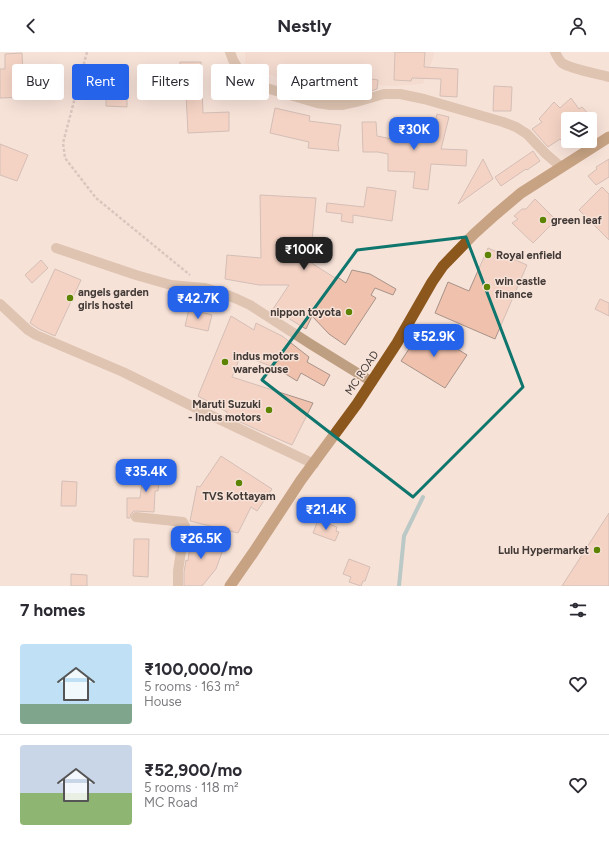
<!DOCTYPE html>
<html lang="en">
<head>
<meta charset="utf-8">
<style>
	body { margin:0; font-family:Figtree,sans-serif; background:#f7f7f7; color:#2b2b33; height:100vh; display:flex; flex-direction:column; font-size:15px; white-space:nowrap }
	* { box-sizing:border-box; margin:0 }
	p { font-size:13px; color:#7c7c81 }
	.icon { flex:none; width:22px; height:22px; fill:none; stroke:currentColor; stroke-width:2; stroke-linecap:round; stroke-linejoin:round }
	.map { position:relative; height:534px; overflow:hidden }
	.side { display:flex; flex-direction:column; background:#fff; flex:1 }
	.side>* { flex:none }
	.guide { position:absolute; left:12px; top:12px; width:400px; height:36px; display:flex; gap:8px }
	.buttons { position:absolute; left:561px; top:60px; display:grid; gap:8px }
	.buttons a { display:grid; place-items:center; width:36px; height:36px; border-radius:4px; background:#fff; box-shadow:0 4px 16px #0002; font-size:20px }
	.price { position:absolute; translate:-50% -34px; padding:0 9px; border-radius:8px; background:#2563eb; color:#fff; font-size:13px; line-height:26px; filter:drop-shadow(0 1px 2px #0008) }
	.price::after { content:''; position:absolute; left:50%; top:24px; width:12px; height:9px; margin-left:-6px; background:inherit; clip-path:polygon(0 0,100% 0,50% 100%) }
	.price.current { background:#222; color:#fff }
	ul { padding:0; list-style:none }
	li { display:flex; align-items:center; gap:12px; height:100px; padding:0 20px }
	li+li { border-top:1px solid #e1e1e2 }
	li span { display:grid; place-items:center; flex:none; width:112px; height:80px; border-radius:4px; color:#555 }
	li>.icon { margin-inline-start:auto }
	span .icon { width:48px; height:48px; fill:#fffc; stroke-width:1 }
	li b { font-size:17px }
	h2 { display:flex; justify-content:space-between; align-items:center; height:48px; padding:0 20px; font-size:17px }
	.tag { padding:0 14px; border-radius:4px; background:#fff; box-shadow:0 4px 16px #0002; font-size:14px; line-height:36px }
	.tag.current { background:#2563eb; color:#fff }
	header { display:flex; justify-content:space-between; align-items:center; height:52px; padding:0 20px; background:#fff; font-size:18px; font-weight:700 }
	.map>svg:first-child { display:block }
	.built { fill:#f2d5c8 }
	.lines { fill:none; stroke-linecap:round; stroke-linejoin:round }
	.stream { stroke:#6fabad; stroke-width:4 }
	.building { fill:#f0c1ac; stroke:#a7938a }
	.path { stroke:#b5a59d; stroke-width:2.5; stroke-dasharray:3 2; stroke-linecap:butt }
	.minor { stroke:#be9f82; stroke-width:10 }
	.trunk { stroke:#8c571c; stroke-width:11 }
	.marked { fill:none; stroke:#0f766e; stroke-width:3; stroke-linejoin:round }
	.poi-dot { fill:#5d8302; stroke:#f7e2d8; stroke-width:1.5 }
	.labels { text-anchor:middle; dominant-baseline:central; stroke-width:3; stroke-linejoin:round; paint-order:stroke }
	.poi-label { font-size:11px; font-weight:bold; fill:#423a36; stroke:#f7e2d8; text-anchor:start }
	.street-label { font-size:11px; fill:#423a36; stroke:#f7e2d8 }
</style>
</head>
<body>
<header><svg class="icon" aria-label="back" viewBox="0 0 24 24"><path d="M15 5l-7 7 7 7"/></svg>Nestly<svg class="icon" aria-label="person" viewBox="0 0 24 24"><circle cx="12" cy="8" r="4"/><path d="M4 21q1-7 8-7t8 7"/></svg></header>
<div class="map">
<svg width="609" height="534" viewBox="0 0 609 534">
	<rect width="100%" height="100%" fill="#f7e2d8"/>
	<path class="built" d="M245,0H434V4L423,32L394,34L372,33L351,40L333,44L315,40L296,31L264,21L245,13Z"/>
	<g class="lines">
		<path class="stream" d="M399,534L404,484L423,445"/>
	</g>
	<path class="building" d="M395,0H425L424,15L458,17L457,45L440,44L441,27L412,26L411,29L394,28Z
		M22,1L24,45L0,46V17H5V2Z
		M180,10H201L203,61L229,60V79L188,81L186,42L181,43Z
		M300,16L378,28L377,37L361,42L346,39L345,46L300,39L297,38Z
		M494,34L512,35L511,59H493Z
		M106,36L127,37V55L106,54Z
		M571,46L579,57L582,55L593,67H568V81L561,88L560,87L548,95L532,77L542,70L539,67L554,50L560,56Z
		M275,56L310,64L309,69L341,73L338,92L339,99L308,96L309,90L270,81Z
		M437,62L449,65L441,97L467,98L466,114L431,112L428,138L413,136L415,120L388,119V102L378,100H363L362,70H376L377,84L402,89L404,82L431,87Z
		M0,92L28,103L17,129L0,123Z
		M533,99L540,109L527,118L526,117L501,134L495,125Z
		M483,107L493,127L458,152Z
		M609,107V125L596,133L588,124L597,117L596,115Z
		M367,135L396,139L392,169L353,163V171L341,169L342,162L326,160L327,151L364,155Z
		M602,135L609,142V188L579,158Z
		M260,143L316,146L310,210L335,226L336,224L346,231L352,218L370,222L396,237L393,243L375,236L371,243L376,246L345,293L329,282L312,264L306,277L273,257L289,233H259L225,227L227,203L261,206Z
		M535,147L556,168L533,191L512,171L518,167L514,164L522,157H526Z
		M488,196L527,213L495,287L435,261L448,230L469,239Z
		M41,208L48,216L32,231L25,223Z
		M55,217L81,228L55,284L39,277L30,271Z
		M600,247L609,251V264L595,257Z
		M189,257L212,263L208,279L185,274Z
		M231,264L254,278L256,271L282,284L309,305L307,310L330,323L324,334L301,321L297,329L276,316L241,303L232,325L313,351L292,393L260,379L227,364V360L198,344Z
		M423,276L467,303L445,336L401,309Z
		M221,404L272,437L257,459L251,455L238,481L190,469L197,434L200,435Z
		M144,415L161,417L158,439H155L154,460L134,459L131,462L130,466H127V446H140Z
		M62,429L77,430L76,454H61Z
		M609,461V534H562Z
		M318,468L337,475L336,479L339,480L335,489L313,481Z
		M192,477L224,495L216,517L202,534H184V520L186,508L188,509Z
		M134,487H149L148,525L133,524Z
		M349,507L370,515L365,529H363L361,534L349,530L351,525L343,522Z
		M71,522L87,523V534H71Z"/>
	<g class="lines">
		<path class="path" d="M87,0L63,91L65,106L96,146L190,223"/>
		<path class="minor" d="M230,0L233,8L242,23L256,33L317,51L330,53H343L356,50L384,42H400L424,47L503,70L516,75L527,82L546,102L561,115
			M555,0C557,4 559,8 562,11C571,17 598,22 609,25
			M56,196L136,223L171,233L205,236L222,241L237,247L250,253L312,293L372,330
			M0,252L28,278L36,283L123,320L206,361L314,412
			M136,465L183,470L185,474L184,480L178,519V534"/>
		<path class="trunk" d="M230,534L253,501L301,428L357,352L397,291L432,230L443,214L474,182L495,163L521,141L609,85"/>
	</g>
	<path d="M0 0H609V534H0ZM466,185L523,335L413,445L262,328L357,198Z" fill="#f7e2d8" fill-opacity=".55" fill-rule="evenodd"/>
	<path class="marked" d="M466,185L523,335L413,445L262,328L357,198Z"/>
	<g class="poi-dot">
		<circle cx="543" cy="168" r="4"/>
		<circle cx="488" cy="203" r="4"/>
		<circle cx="487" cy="235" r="4"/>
		<circle cx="70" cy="246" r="4"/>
		<circle cx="349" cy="260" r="4"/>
		<circle cx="225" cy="310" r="4"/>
		<circle cx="269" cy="358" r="4"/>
		<circle cx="239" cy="431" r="4"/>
		<circle cx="597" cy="498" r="4"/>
	</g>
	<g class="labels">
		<g class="poi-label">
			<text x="551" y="168">green leaf</text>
			<text x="496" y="203">Royal enfield</text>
			<text x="495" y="229">win castle<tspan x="495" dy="13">finance</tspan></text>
			<text x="78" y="240">angels garden<tspan x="78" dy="13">girls hostel</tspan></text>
			<text x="341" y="260" text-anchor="end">nippon toyota</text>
			<text x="233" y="304">indus motors<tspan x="233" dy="13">warehouse</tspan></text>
			<text x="261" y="352" text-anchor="end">Maruti Suzuki<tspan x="261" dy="13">- Indus motors</tspan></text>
			<text x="239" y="444" text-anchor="middle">TVS Kottayam</text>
			<text x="589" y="498" text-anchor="end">Lulu Hypermarket</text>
		</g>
		<g class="street-label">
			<text transform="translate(362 321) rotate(-56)">MC ROAD</text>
		</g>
	</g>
</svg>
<div class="buttons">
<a><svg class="icon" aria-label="layers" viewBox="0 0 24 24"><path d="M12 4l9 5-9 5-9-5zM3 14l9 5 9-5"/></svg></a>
</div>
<b class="price" style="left:414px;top:99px">₹30K</b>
<b class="price current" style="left:304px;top:219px">₹100K</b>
<b class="price" style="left:198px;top:268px">₹42.7K</b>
<b class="price" style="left:434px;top:306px">₹52.9K</b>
<b class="price" style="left:146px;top:441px">₹35.4K</b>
<b class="price" style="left:326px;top:479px">₹21.4K</b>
<b class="price" style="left:201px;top:508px">₹26.5K</b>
<div class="guide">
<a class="tag">Buy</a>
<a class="tag current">Rent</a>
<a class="tag">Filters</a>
<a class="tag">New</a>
<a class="tag">Apartment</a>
</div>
</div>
<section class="side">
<h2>7 homes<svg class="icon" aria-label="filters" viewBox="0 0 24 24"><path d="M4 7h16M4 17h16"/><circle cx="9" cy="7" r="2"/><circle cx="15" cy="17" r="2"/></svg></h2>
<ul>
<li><span style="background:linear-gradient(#bfe0f5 75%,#7fa58c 0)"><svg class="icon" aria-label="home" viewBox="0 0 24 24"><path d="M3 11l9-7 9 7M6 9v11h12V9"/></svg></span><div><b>₹100,000/mo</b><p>5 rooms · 163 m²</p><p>House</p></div><svg class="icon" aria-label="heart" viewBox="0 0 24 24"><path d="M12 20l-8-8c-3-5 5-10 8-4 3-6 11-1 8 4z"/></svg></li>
<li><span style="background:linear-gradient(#c9d6e8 60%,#8fb573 0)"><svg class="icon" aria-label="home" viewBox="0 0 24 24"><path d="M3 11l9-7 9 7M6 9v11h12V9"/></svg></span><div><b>₹52,900/mo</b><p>5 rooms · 118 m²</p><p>MC Road</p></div><svg class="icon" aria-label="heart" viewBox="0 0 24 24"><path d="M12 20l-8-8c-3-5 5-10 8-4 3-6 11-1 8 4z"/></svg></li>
</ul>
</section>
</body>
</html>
